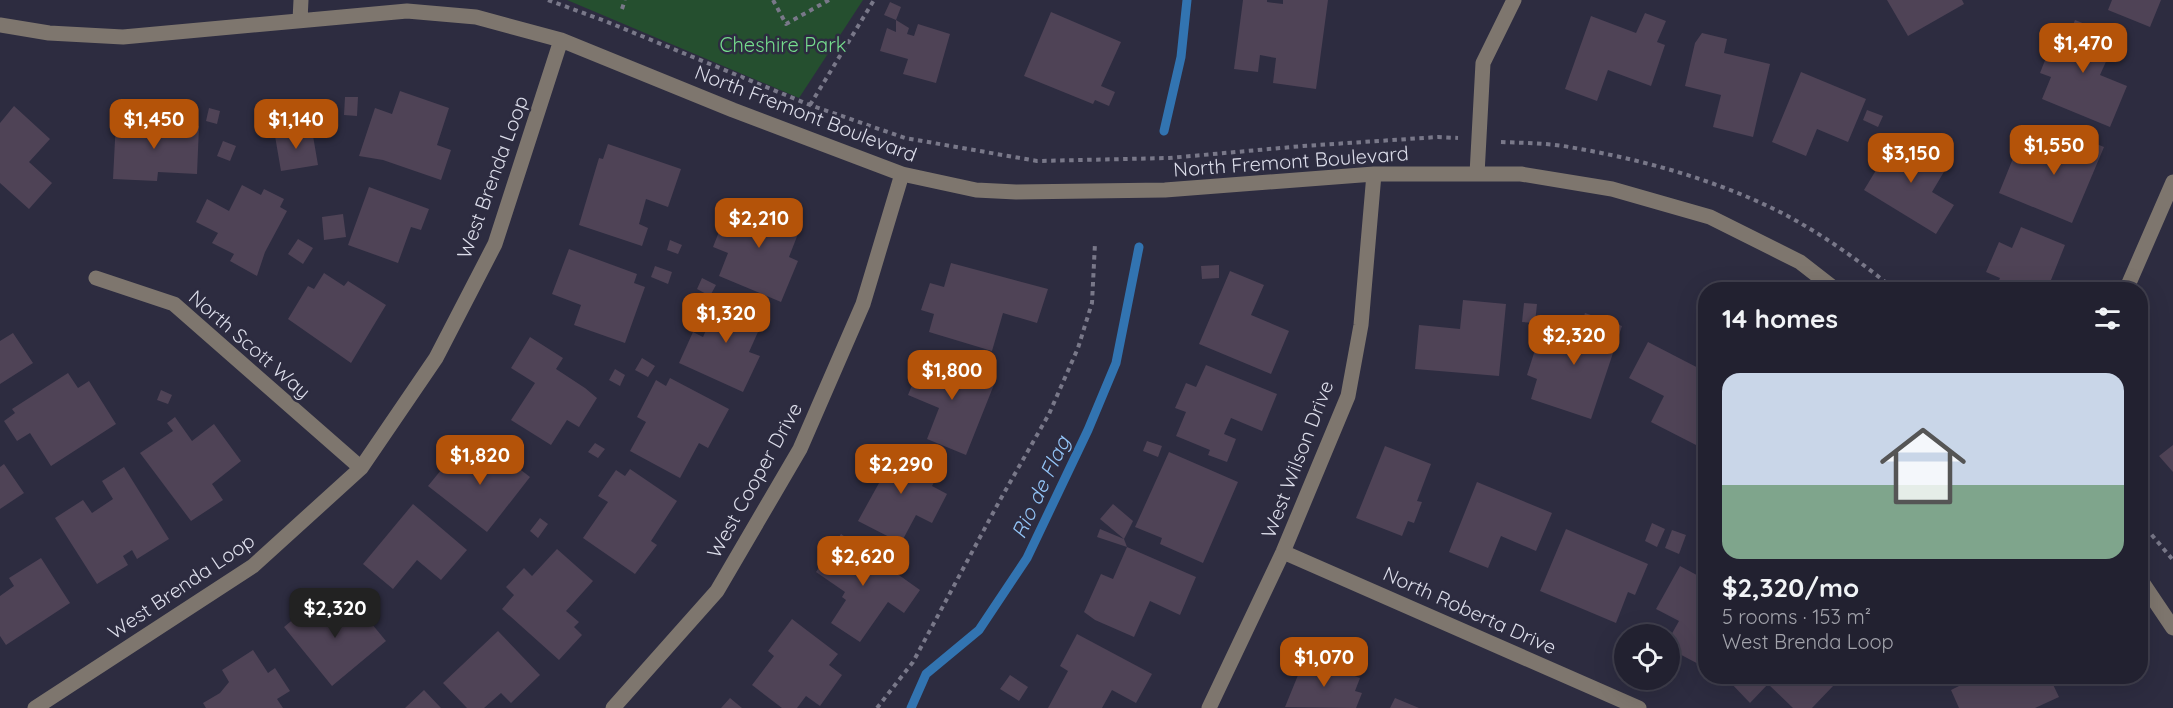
<!DOCTYPE html>
<html lang="en">
<head>
<meta charset="utf-8">
<style>
	body { margin:0; font-family:Quicksand,sans-serif; background:#2a2938; color:#f1f3f6; height:100vh; display:flex; flex-direction:column; font-size:22px; white-space:nowrap }
	* { box-sizing:border-box; margin:0 }
	p { font-size:20px; color:#a2a3ab }
	.icon { flex:none; width:33px; height:33px; fill:none; stroke:currentColor; stroke-width:2; stroke-linecap:round; stroke-linejoin:round }
	.map { position:relative; flex:1; overflow:hidden }
	.details { position:absolute; left:1698px; top:282px; width:450px; height:402px; display:flex; flex-direction:column; background:#222130; border-radius:24px; box-shadow:0 6px 24px #0002,0 0 0 2px #3f3e4c }
	.details>* { flex:none }
	.buttons { position:absolute; left:1614px; top:624px; display:grid; gap:12px }
	.buttons a { display:grid; place-items:center; width:66px; height:66px; border-radius:50%; background:#222130; box-shadow:0 6px 24px #0002,0 0 0 2px #3f3e4c; font-size:30px }
	.price { position:absolute; translate:-50% -51px; padding:0 14px; border-radius:12px; background:#b45309; color:#fff; font-size:20px; line-height:39px; filter:drop-shadow(0 2px 3px #0008) }
	.price::after { content:''; position:absolute; left:50%; top:36px; width:18px; height:14px; margin-left:-9px; background:inherit; clip-path:polygon(0 0,100% 0,50% 100%) }
	.price.on { background:#222; color:#fff }
	ul { padding:0; list-style:none }
	li { display:grid; align-content:center; gap:12px; height:318px; padding:0 24px }
	li span { display:grid; place-items:center; height:186px; border-radius:18px; color:#555 }
	li>.icon { margin-inline-start:auto }
	span .icon { width:108px; height:108px; fill:#fffc; stroke-width:1 }
	li b { font-size:26px }
	h2 { display:flex; justify-content:space-between; align-items:center; height:72px; padding:0 24px; font-size:26px }
	.map>svg:first-child { display:block }
	.green { fill:#254f2f }
	.lines { fill:none; stroke-linecap:round; stroke-linejoin:round }
	.stream { stroke:#3274b1; stroke-width:9 }
	.building { fill:#4f4356 }
	.path { stroke:#797889; stroke-width:4; stroke-dasharray:4.5 4.5; stroke-linecap:butt }
	.minor { stroke:#7e766e; stroke-width:15 }
	.labels { text-anchor:middle; dominant-baseline:central; stroke-width:5; stroke-linejoin:round; paint-order:stroke }
	.park-label { font-size:20px; fill:#75dc8d; stroke:#2d2c40 }
	.street-label { font-size:20px; fill:#dcddea; stroke:#2d2c40 }
	.water-label { font-size:21px; font-style:italic; fill:#93c4f6; stroke:#2d2c40 }
</style>
</head>
<body>
<div class="map">
<svg width="2173" height="708" viewBox="0 0 2173 708">
	<rect width="100%" height="100%" fill="#2d2c40"/>
	<path class="green" d="M567,0H863L799,98Z"/>
	<g class="lines">
		<path class="stream" d="M1164,131L1181,57L1187,0
			M911,708L926,674L979,630L1027,558L1088,430L1116,363L1139,247"/>
	</g>
	<path class="building" d="M1243,0H1267V2L1283,4V0H1328L1316,89L1273,83L1276,58L1260,55L1258,72L1234,69Z
		M1887,0H1962L1964,4L1908,36Z
		M2112,0H2161L2150,27L2108,10Z
		M890,2L901,7L896,20L884,15Z
		M1051,12L1121,42L1101,86L1115,92L1109,106L1095,100L1093,104L1024,76Z
		M1645,13L1666,21L1657,42L1665,45L1651,86L1608,70L1597,101L1565,89L1591,16L1636,33Z
		M896,20L909,28L907,34L914,36L918,24L950,34L936,83L903,74L908,59L880,51L887,28L896,32Z
		M2075,20L2117,37L2100,75L2127,86L2110,127L2042,99L2051,77L2040,73L2057,30L2069,35Z
		M1702,33L1727,39L1724,53L1770,64L1753,137L1713,127L1721,95L1685,86L1695,43Z
		M1801,72L1866,99L1848,142L1817,129L1806,156L1772,142Z
		M400,91L449,108L437,145L451,150L441,180L383,160L359,156L375,108L392,114Z
		M345,97H358L357,116L344,115Z
		M14,106L50,139L29,162L52,183L29,209L0,183V123Z
		M209,108L220,111L217,124L206,121Z
		M1867,110L1883,116L1878,127L1863,120Z
		M116,121L199,126L197,174L158,172L157,181L113,179Z
		M2057,128L2104,147L2072,223L1999,193L2016,151L2044,162Z
		M312,130L318,165L281,171L275,136Z
		M1898,134L1948,165L1932,192L1954,205L1936,234L1864,190Z
		M223,141L236,146L230,161L217,156Z
		M608,144L681,169L668,207L646,199L639,224L648,228L642,246L579,225L599,158L603,159Z
		M242,185L261,195L264,189L284,199L280,207L287,211L265,252L257,276L230,261L234,254L212,243L218,233L196,222L207,199L229,211Z
		M369,187L429,209L421,230L411,227L398,263L348,245Z
		M749,199L803,221L789,257L798,261L781,302L719,276L728,253L713,247L726,214L741,220Z
		M343,214L346,237L324,240L322,217Z
		M2021,227L2065,245L2047,290H1995L2000,278L1986,272L1999,242L2012,248Z
		M298,239L313,248L303,264L288,254Z
		M670,240L682,245L678,254L667,250Z
		M569,249L637,274L634,283L645,287L625,343L574,325L581,305L552,294Z
		M951,263L1048,289L1037,323L1003,313L992,351L929,332L934,314L921,310L930,283L944,287Z
		M1219,265V278L1202,279L1201,266Z
		M655,266L672,272L668,284L651,277Z
		M1230,271L1264,285L1251,315L1289,331L1271,374L1199,344Z
		M324,273L344,286L348,281L386,305L351,363L288,319L308,286L314,289Z
		M702,278L716,285L710,296L697,289Z
		M722,294L766,314L749,352L760,356L743,392L679,363L693,332L703,337Z
		M1463,300L1506,304L1499,376L1415,369L1419,325L1460,329Z
		M1524,303L1537,304L1535,323L1522,322Z
		M1585,313L1622,326L1591,419L1531,399L1537,379L1527,375L1541,331L1576,343Z
		M13,333L33,363L0,384V341Z
		M530,337L563,358L556,369L585,388L597,398L579,427L567,420L551,445L511,420L535,383L511,368Z
		M1648,342L1706,372V426L1696,445L1651,422L1664,396L1629,378Z
		M925,354L995,382L966,455L927,439L939,408L908,395Z
		M642,358L655,366L648,377L635,370Z
		M1206,365L1277,394L1262,431L1231,418L1224,434L1236,439L1227,462L1208,455L1210,450L1176,436L1186,412L1175,408L1186,383L1196,387Z
		M615,369L625,375L620,386L609,380Z
		M68,373L78,388L89,381L116,424L51,466L30,433L17,441L4,421L15,413L12,409Z
		M670,378L729,409L708,448L699,443L680,478L630,451L646,422L637,417L656,380L666,386Z
		M161,390L172,395L168,404L157,400Z
		M175,417L192,441L214,424L241,461L212,484L223,500L191,521L140,453L173,431L167,423Z
		M1147,441L1162,446L1158,457L1143,451Z
		M595,443L605,449L598,458L588,452Z
		M887,445L939,473L932,486L947,494L932,523L916,515L901,543L858,521L879,483L870,478Z
		M2173,445V472L2159,456Z
		M1385,446L1431,464L1417,501L1422,502L1414,523L1408,521L1402,536L1356,518Z
		M459,448L481,466L494,449L530,477L487,532L428,486Z
		M1169,452L1238,482L1203,563L1160,544L1162,538L1135,527Z
		M4,464L24,493L0,509V467Z
		M124,467L169,539L137,559L132,550L123,556L128,565L97,584L55,518L83,500L92,513L113,499L102,481Z
		M630,469L677,501L651,541L657,545L635,574L583,538L608,502L598,496L616,470L625,476Z
		M1477,482L1552,513L1536,551L1501,536L1488,568L1449,552Z
		M413,504L467,550L441,580L417,560L393,589L363,564Z
		M1113,504L1133,521L1124,539L1127,547L1097,537L1100,529L1124,539L1100,519Z
		M540,518L548,524L538,538L530,531Z
		M1652,523L1665,529L1657,547L1645,541Z
		M1566,529L1648,564L1635,595L1628,592L1616,623L1540,591Z
		M1672,530L1686,535L1679,554L1665,548Z
		M841,534L920,590L904,613L888,602L860,642L831,623L846,600L842,597L845,592L816,572Z
		M1127,547L1196,577L1180,615L1150,601L1134,637L1095,620L1084,612L1101,574L1113,579Z
		M557,549L593,581L566,611L579,622L574,627L582,635L559,660L502,609L514,595L506,587L524,568L532,576Z
		M41,558L70,603L6,645L0,636V596L14,586L9,578Z
		M1680,566L1706,580V668L1670,649V637L1679,621L1656,609Z
		M352,600L386,641L332,686L284,627L313,603L317,607L322,604L332,617Z
		M792,619L838,654L829,665L842,675L820,706L806,696L797,708H782L752,685L774,656L768,651Z
		M498,631L540,675L511,703L501,693L484,708H467L443,683Z
		M1077,634L1152,674L1136,703L1112,690L1102,708H1048L1068,671L1060,666Z
		M253,650L268,673L275,668L290,691L277,699L283,708H206L203,703L220,693L229,682L222,670Z
		M1305,658L1360,678L1355,691L1362,693L1356,708L1285,707Z
		M1010,675L1028,687L1019,701L1000,689Z
		M1731,676H1825L1834,685L1812,708H1793L1768,684L1750,703L1728,680Z
		M1959,676H2005L2009,686L2028,676H2049L2059,697L2035,708H1959L1951,690L1963,684Z
		M424,690L441,708H405Z
		M730,698L742,708H721Z
		M1395,698L1419,708H1390Z"/>
	<g class="lines">
		<path class="path" d="M548,0L605,21L810,105L905,138L1037,161L1169,158L1303,146L1438,137L1458,138
			M773,0L786,24L829,0
			M622,9L625,0
			M810,105L874,0
			M1501,142C1524,143 1547,143 1569,147C1641,159 1717,180 1782,213C1822,234 1860,261 1895,290
			M2140,521L2173,560
			M877,708L913,662L1000,500L1049,414L1078,348L1092,303L1095,243"/>
		<path class="minor" d="M300,20L301,0
			M0,25L49,33L123,37L407,11L476,17L561,40L733,110L902,174L976,190L1016,192L1165,190L1374,174H1521L1612,189L1710,217L1800,262L1836,290
			M1477,174L1483,63L1514,0
			M96,278L174,304L361,468
			M2126,290L2173,182
			M1283,552L1639,708
			M2140,579L2173,628
			M35,708L253,566L361,468L436,358L495,244L561,40
			M613,708L717,591L800,449L863,304L902,174
			M1209,708L1283,552L1348,396L1361,325L1374,174"/>
	</g>
	<g class="labels">
		<g class="park-label">
			<text x="783" y="44">Cheshire Park</text>
		</g>
		<g class="street-label">
			<text transform="translate(806 113) rotate(21)">North Fremont Boulevard</text>
			<text transform="translate(1291 161) rotate(-4)">North Fremont Boulevard</text>
			<text transform="translate(492 177) rotate(-70)">West Brenda Loop</text>
			<text transform="translate(250 344) rotate(41)">North Scott Way</text>
			<text transform="translate(1297 459) rotate(-69)">West Wilson Drive</text>
			<text transform="translate(754 480) rotate(-61)">West Cooper Drive</text>
			<text transform="translate(181 586) rotate(-34)">West Brenda Loop</text>
			<text transform="translate(1470 610) rotate(24)">North Roberta Drive</text>
		</g>
		<g class="water-label">
			<text transform="translate(1040 487) rotate(-65)">Rio de Flag</text>
		</g>
	</g>
</svg>
<div class="buttons">
<a><svg class="icon" aria-label="locate" viewBox="0 0 24 24"><circle cx="12" cy="12" r="6"/><path d="M12 2v4M12 18v4M2 12h4M18 12h4"/></svg></a>
</div>
<b class="price" style="left:2083px;top:74px">$1,470</b>
<b class="price" style="left:154px;top:150px">$1,450</b>
<b class="price" style="left:296px;top:150px">$1,140</b>
<b class="price" style="left:2054px;top:176px">$1,550</b>
<b class="price" style="left:1911px;top:184px">$3,150</b>
<b class="price" style="left:759px;top:249px">$2,210</b>
<b class="price" style="left:726px;top:344px">$1,320</b>
<b class="price" style="left:1574px;top:366px">$2,320</b>
<b class="price" style="left:952px;top:401px">$1,800</b>
<b class="price" style="left:480px;top:486px">$1,820</b>
<b class="price" style="left:901px;top:495px">$2,290</b>
<b class="price" style="left:863px;top:587px">$2,620</b>
<b class="price on" style="left:335px;top:639px">$2,320</b>
<b class="price" style="left:1324px;top:688px">$1,070</b>
<section class="details">
<h2>14 homes<svg class="icon" aria-label="filters" viewBox="0 0 24 24"><path d="M4 7h16M4 17h16"/><circle cx="9" cy="7" r="2"/><circle cx="15" cy="17" r="2"/></svg></h2>
<ul>
<li><span style="background:linear-gradient(#c9d6e8 60%,#7fa58c 0)"><svg class="icon" aria-label="home" viewBox="0 0 24 24"><path d="M3 11l9-7 9 7M6 9v11h12V9"/></svg></span><div><b>$2,320/mo</b><p>5 rooms · 153 m²</p><p>West Brenda Loop</p></div></li>
</ul>
</section>
</div>
</body>
</html>
